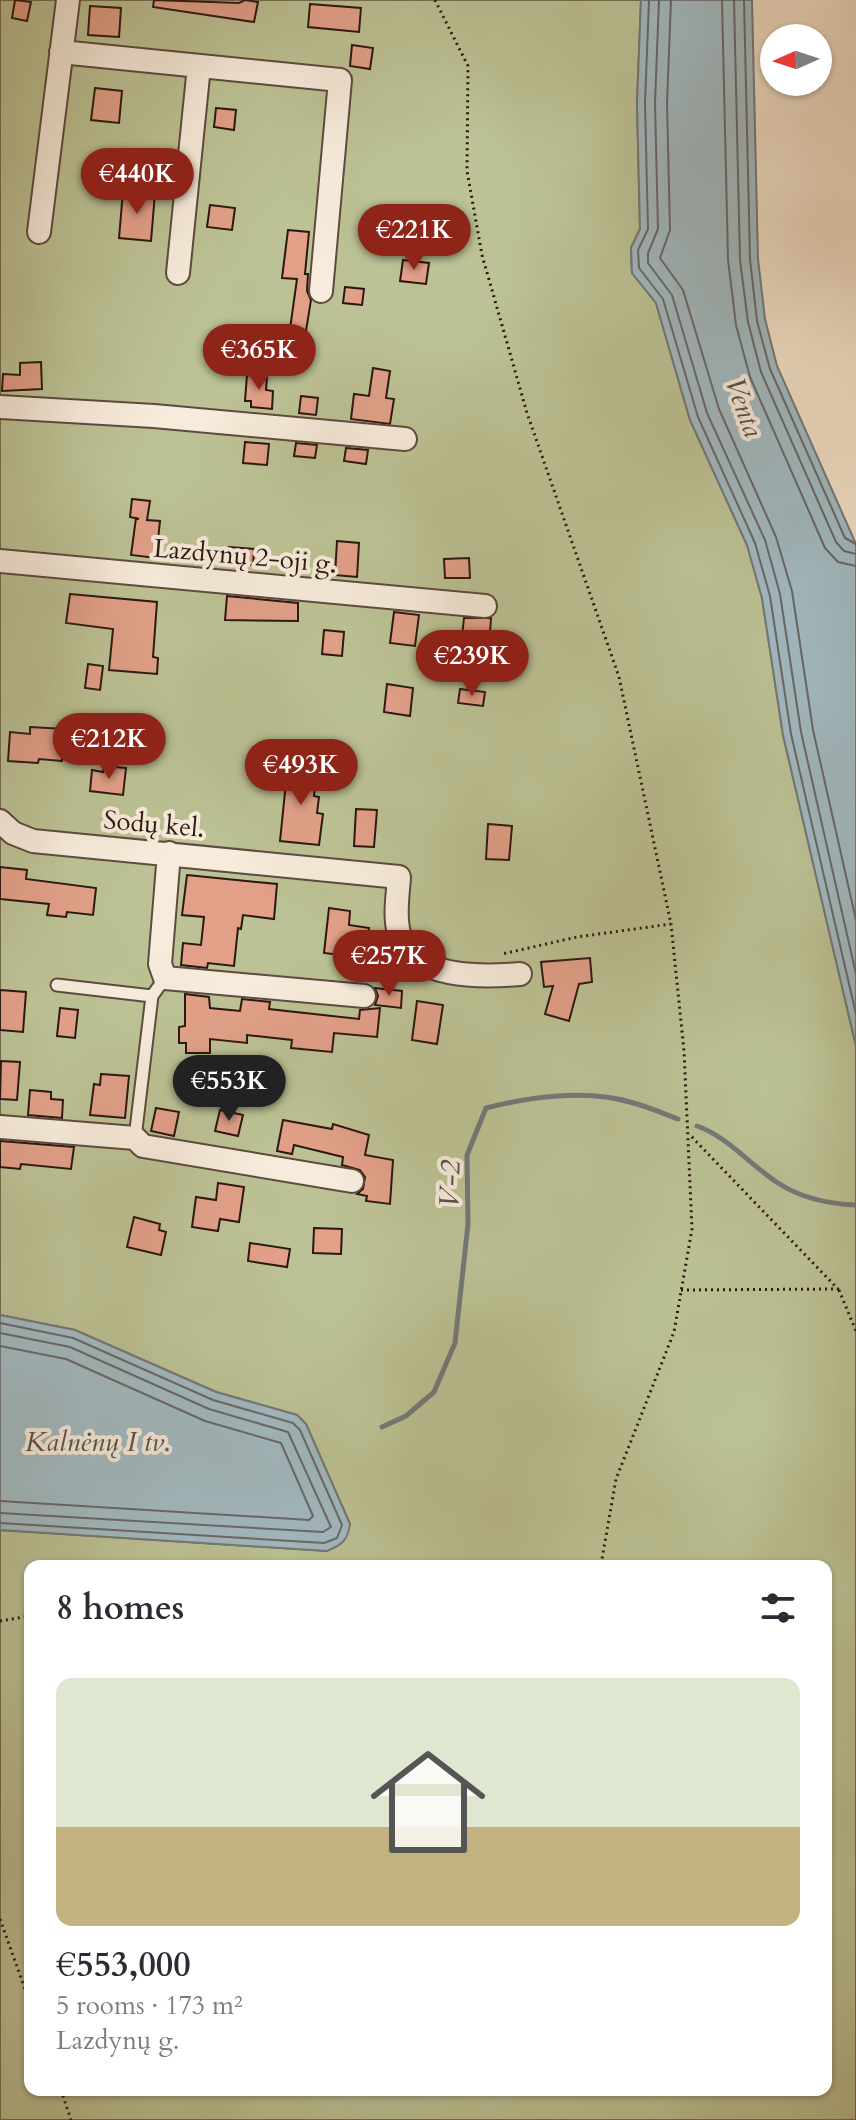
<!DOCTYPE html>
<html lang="en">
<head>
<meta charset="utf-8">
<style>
	body { margin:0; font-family:Cardo,serif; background:#f7f7f7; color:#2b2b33; height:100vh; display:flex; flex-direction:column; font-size:30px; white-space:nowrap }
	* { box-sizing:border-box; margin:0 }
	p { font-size:26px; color:#7c7c81 }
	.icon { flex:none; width:44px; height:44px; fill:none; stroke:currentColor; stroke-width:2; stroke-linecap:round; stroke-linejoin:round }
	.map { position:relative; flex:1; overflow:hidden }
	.panel { position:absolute; left:24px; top:1560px; width:808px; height:536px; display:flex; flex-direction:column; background:#fff; border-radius:16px; box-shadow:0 2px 6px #0004 }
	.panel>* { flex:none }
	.needle { width:52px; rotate:267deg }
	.buttons { position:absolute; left:760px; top:24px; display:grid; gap:16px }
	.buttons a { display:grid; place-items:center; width:72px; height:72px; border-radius:50%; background:#fff; box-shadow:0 2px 6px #0004; font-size:40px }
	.price { position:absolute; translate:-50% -68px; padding:0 18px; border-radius:28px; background:#8f2418; color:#fff; font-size:26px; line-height:52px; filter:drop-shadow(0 2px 4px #0008) }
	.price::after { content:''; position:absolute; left:50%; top:48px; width:24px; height:18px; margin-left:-12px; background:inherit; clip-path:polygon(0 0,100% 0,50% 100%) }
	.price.selected { background:#222; color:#fff }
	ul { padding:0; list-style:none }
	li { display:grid; align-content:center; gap:16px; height:424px; padding:0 32px }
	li+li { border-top:2px solid #e1e1e2 }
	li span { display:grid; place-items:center; height:248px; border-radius:16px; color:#555 }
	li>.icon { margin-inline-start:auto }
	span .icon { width:144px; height:144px; fill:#fffc; stroke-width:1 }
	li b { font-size:34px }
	h2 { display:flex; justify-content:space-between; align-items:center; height:96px; padding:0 32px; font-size:34px }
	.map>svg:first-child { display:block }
	.green { fill:#bcc295; stroke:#746c52; stroke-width:2; fill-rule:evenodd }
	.water { fill:#a2bac2; stroke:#73797a; stroke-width:2 }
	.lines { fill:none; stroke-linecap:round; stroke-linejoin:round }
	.shore { stroke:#676868; stroke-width:2 }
	.stream { stroke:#73797a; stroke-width:5 }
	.building { fill:#e2a089; stroke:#2c170f; stroke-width:2 }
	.lane-casing { stroke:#5e4a3e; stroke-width:15 }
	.street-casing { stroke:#5e4a3e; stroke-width:26 }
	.path { stroke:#2c170f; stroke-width:3; stroke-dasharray:2 4; stroke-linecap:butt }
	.lane { stroke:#f7ecdc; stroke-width:11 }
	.street { stroke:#f7ecdc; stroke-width:22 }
	.labels { text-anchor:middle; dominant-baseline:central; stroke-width:8; stroke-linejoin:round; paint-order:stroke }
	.street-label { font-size:26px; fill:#2c170f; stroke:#f7ecdc }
	.water-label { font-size:28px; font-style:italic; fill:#55504e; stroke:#f7ecdc }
</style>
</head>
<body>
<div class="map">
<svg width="856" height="2120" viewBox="0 0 856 2120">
	<rect width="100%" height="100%" fill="#f2e1c9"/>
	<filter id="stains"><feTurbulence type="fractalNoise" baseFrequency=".0025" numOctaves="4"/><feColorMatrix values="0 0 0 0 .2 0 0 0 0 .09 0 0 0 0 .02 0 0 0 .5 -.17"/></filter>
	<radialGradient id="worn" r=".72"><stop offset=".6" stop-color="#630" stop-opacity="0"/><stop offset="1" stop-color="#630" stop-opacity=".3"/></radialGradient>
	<path class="green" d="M0,0H641L637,103L640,229L631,248L632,273L656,303L690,420L747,545L762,598L783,735L856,1046V2120H0V1530L327,1551L350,1524L306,1424L297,1415L216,1392L75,1330L0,1315ZM30,1566H826V2090H30Z"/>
	<path class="water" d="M641,0H752L758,259L765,319L777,366L856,544V1046L783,735L762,598L747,545L690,420L656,303L632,273L631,248L640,229L637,103Z
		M0,1315L75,1330L216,1392L297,1415L306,1424L350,1524C348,1540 342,1545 327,1551L0,1530Z"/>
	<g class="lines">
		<path class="shore" d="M649,0L645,103L648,229L638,250L639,268L663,299L698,417L755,543L770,596L791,734L856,1014
			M659,0L655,103L658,229L648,253V263L672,295L707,413L765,540L780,594L801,732L856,974
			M671,0L667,103L670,230L660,258L683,290L719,409L776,537L792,591L813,730L856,920
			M722,0L728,260L736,325L750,377L825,548L838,562L856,566
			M734,0L740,260L748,322L761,372L836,542L844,551L856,554
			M744,0L750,259L757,321L770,369L845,538L856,544
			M0,1323L73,1338L213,1400L293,1423L300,1430L342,1525L337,1538L324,1543L0,1523
			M0,1333L70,1347L209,1409L288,1432L331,1527L323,1532L0,1513
			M0,1346L66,1359L205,1421L281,1443L313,1516L309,1520L0,1501"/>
		<path class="stream" d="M697,1126C728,1137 750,1165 778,1183C801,1198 829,1204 856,1205
			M382,1427L406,1416L434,1392L455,1343L468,1224L467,1155L486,1108C529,1097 586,1089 630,1102C646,1106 662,1113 678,1119"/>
	</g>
	<path class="building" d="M15,0L31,2L27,21L12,18Z
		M154,0L239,3L245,0L258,2L254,22L153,7Z
		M310,4L361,8L359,32L308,27Z
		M90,6L121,8L119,37L88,35Z
		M352,45L373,48L370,69L350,66Z
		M95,88L122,91L119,123L91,120Z
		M216,108L236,110L234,130L214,127Z
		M123,191L155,193L151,241L119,238Z
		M210,205L235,208L232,230L207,227Z
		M288,230L309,232L305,274H308L307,291L311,300L306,331L290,329L297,279L282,278Z
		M403,260L429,263L426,284L400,281Z
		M345,287L364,289L362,305L343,303Z
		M41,362L42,389L2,391L3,374L20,375V363Z
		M373,368L390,371L386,398L394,399L390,424L351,419L354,394L369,396Z
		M247,375L267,376L266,390L273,391L272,409L251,407V401H245Z
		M301,396L318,398L316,415L299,413Z
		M245,442L269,444L267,465L243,463Z
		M296,443L317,445L315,458L294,456Z
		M346,448L368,450L366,464L344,461Z
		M132,499L150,501L147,520L160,521L156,558L131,555L136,518L139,519L130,517Z
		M337,541L359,543L357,577L335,575Z
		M229,547L254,549L253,565L228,563Z
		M469,558L470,578H445L444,559Z
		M70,594L157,602L153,657L158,658L157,674L109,670L113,629L66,623Z
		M227,596L298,603V621L225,620Z
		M394,612L419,615L415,646L390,643Z
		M464,618H491L489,647L461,645Z
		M324,630L344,632L342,656L322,654Z
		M88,664L103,666L100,690L85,688Z
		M387,684L413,688L410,716L384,712Z
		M460,689L485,692L483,706L458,703Z
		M30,727L64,729L62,761L39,759L38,763L8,761L10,732L30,734Z
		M288,763L317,766L314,796L319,797L317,813L323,814L319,845L280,841Z
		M104,766L126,768L123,795L90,791L92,770L103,772Z
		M356,809L377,810L374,847L354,846Z
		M488,824L512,826L509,860L486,859Z
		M0,867L27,870L26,879L96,888L93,915L67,912L66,917L47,915L49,904L0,899Z
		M187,875L277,884L274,919L243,915L241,929L238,928L234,966L208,963L207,968L181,965L183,943L201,945L204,917L182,915Z
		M329,908L350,911L349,925L369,928L365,958L324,953Z
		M590,958L592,982L579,984L569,1021L545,1014L553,986L544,987L541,962Z
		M375,988L402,991L401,1008L375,1005L378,996Z
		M0,990L26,992L23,1032L0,1030Z
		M185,994L209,997L210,1008L240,1011L242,999L270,1002L269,1009L359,1019L360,1010L380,1008L377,1037L334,1033L332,1052L291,1048L292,1040L247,1035V1043L210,1039V1053H186V1043H179V1027L185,1026Z
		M417,1001L443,1005L437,1044L412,1040Z
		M60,1008L78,1010L75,1038L57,1036Z
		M1,1061L20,1062L17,1100L0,1099Z
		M101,1074L129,1076L125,1118L90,1115L94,1084L100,1085Z
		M30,1090L51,1092V1099L63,1100L62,1118L28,1115Z
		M156,1108L179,1112L174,1136L151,1131Z
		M220,1110L243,1115L238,1136L215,1131Z
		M283,1120L332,1129L333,1124L369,1135L365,1155L393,1160L390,1204L366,1201L367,1196L357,1194L363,1189L365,1177L360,1170L342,1165L343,1157L294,1145L292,1154L277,1151Z
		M0,1141L74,1147L71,1169L21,1164L20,1169L0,1167Z
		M218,1183L244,1187L239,1222L220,1219L218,1231L192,1227L196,1197L216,1200Z
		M134,1217L160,1224L159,1230L166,1232L161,1255L127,1247Z
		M314,1228L342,1229L341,1254L313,1253Z
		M250,1243L290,1249L287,1267L248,1261Z"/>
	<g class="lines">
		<defs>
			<path id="lane" d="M57,985L152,996
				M135,1138L152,996L165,978"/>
			<path id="street" d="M61,52L340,80L321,291
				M39,232L68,0
				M178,273L199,66
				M0,407L154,416L405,439
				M0,561L485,606
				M0,821L13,833L33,841L399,877C398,894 394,916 399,933C410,980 483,977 520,974
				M169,853L160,964L165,978L364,996
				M0,1127L135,1138L143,1146L352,1181"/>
		</defs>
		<use href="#lane" class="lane-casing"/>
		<use href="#street" class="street-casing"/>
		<path class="path" d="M435,0L468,66L467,171L482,255L527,413L619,677L671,924L577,937L502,954
			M681,1290L838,1289L689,1134
			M839,1290L856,1331
			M593,1566L602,1559L616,1479L674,1332L692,1229L684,1051L671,924
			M0,1621L30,1616
			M0,1919L30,2003
			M61,2090L71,2120"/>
		<use href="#lane" class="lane"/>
		<use href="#street" class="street"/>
	</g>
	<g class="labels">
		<g class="street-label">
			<text transform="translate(245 556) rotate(5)">Lazdynų 2-oji g.</text>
			<text transform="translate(154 824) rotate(5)">Sodų kel.</text>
		</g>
		<g class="water-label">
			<text transform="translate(744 407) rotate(70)">Venta</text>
			<text transform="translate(450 1184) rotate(-88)">V-2</text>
			<text x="97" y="1442">Kalnėnų I tv.</text>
		</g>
	</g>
	<rect width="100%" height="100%" filter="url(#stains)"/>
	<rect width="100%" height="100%" fill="url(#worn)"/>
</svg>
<div class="buttons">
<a><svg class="needle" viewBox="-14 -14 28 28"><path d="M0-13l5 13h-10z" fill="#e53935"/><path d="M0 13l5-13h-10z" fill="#7c7c81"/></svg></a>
</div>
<b class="price" style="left:137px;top:216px">€440K</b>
<b class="price" style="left:414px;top:272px">€221K</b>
<b class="price" style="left:259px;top:392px">€365K</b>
<b class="price" style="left:472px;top:698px">€239K</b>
<b class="price" style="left:109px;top:781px">€212K</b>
<b class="price" style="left:301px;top:807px">€493K</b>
<b class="price" style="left:389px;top:998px">€257K</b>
<b class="price selected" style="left:229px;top:1123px">€553K</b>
<section class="panel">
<h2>8 homes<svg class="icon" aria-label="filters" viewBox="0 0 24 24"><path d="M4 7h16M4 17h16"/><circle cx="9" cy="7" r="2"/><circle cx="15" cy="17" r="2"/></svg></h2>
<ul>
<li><span style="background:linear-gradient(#dfe7d0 60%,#c2b280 0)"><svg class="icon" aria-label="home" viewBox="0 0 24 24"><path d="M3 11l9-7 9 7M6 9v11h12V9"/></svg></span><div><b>€553,000</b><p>5 rooms · 173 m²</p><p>Lazdynų g.</p></div></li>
</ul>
</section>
</div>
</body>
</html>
